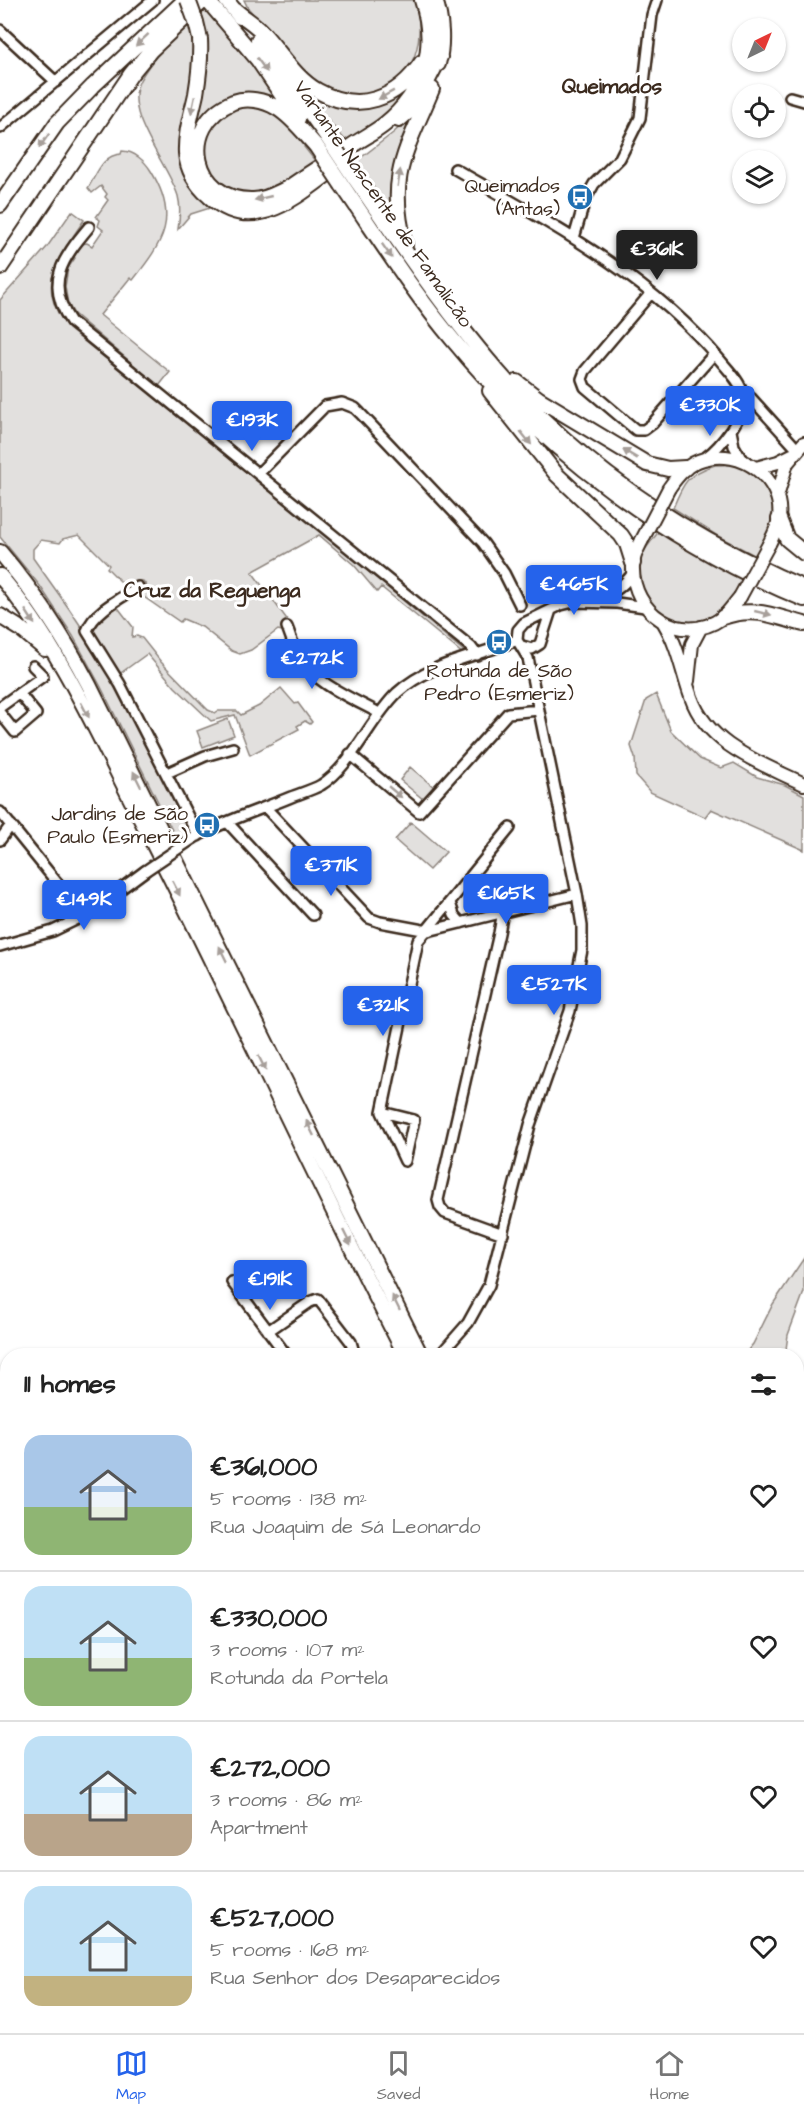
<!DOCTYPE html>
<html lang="en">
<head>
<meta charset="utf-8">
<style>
	body { margin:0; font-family:"Architects Daughter",sans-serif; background:#f2f2f2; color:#222; height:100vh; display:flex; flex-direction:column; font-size:22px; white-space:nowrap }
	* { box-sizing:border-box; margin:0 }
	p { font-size:20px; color:#767676 }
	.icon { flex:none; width:33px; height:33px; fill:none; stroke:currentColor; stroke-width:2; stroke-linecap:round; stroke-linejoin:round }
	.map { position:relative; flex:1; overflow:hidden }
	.panel { position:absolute; left:0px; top:1348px; width:804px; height:686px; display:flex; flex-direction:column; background:#fff; border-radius:24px 24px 0 0; box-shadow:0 2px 4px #0004 }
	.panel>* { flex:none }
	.needle { width:39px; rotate:43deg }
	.buttons { position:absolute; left:732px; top:18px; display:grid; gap:12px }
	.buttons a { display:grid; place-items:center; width:54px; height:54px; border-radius:50%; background:#fff; box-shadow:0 2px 4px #0004; font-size:30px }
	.price { position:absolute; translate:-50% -51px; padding:0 14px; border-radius:6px; background:#2563eb; color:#fff; font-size:20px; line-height:39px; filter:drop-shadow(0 2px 3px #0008) }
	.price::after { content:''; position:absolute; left:50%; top:36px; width:18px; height:14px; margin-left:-9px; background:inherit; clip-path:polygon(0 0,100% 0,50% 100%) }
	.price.current { background:#222; color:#fff }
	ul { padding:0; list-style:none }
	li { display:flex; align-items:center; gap:18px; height:150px; padding:0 24px }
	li+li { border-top:2px solid #e0e0e0 }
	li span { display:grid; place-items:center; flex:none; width:168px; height:120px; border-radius:18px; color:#555 }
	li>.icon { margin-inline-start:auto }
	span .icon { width:72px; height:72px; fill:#fffc; stroke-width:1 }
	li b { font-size:26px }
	h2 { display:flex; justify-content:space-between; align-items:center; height:72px; padding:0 24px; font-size:26px }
	.menu { display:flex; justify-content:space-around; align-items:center; height:84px; border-top:2px solid #e0e0e0; background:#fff; font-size:16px; color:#767676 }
	.menu a { display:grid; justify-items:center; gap:3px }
	.menu .current { color:#2563eb }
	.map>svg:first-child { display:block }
	.green { fill:#e2e0de; stroke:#8e857e; stroke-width:1.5 }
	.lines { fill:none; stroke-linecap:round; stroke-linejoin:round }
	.minor-casing { stroke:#3b2a1e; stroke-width:14 }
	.major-casing { stroke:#3b2a1e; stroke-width:16 }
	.highway-casing { stroke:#3b2a1e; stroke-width:18 }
	.minor { stroke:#fff; stroke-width:9 }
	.major { stroke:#fff; stroke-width:12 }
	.highway { stroke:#fff; stroke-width:14 }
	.minor-bridge-casing { stroke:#3b2a1e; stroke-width:14; stroke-linecap:butt }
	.major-bridge-casing { stroke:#3b2a1e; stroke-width:16; stroke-linecap:butt }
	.highway-bridge-casing { stroke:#3b2a1e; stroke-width:18; stroke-linecap:butt }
	.minor-bridge { stroke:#fff; stroke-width:9 }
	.major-bridge { stroke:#fff; stroke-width:12 }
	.highway-bridge { stroke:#fff; stroke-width:14 }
	.oneway { fill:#a79f9a }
	.labels { text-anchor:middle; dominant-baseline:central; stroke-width:6; stroke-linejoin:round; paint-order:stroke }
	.poi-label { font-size:20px; fill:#3b2a1e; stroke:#fff; text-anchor:end }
	.street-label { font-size:20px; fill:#3b2a1e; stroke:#fff }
	.neighbourhood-label { font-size:21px; font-weight:bold; fill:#3b2a1e; stroke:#fff }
</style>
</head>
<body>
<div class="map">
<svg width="804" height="2033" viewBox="0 0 804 2033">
	<rect width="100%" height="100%" fill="#fff"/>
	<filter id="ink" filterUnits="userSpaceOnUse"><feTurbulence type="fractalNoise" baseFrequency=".0167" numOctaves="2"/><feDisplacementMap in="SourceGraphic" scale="12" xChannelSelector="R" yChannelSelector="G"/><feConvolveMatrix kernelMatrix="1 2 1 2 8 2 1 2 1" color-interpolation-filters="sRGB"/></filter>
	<g filter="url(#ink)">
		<path class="green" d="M244,0H414C429,42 411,93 360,94C352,95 341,94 333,91C305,79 269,31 248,8Z
			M205,6L258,71L285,109C273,104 258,97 245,95C227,91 203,111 196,127C194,132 194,139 192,145V135L205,73L206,33L201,9Z
			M189,23L196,45L184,169C189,186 197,196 210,208L191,214L178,229C180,217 181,207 178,196C168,163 122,114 140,80C151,60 169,42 184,26Z
			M281,59L340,105L411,84L398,103L385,115L346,141L320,111Z
			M245,106C275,108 288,122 305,145L304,147L316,162C298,176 277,192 254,194C199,199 182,119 245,106Z
			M412,116V119C399,149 386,177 393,210L390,212L366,176L358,160L393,133Z
			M122,151C134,151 145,161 151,171C180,218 163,242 133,280L130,278L100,315L170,372L159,386L74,314L68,304L65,287L68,268L75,258L73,256L81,244L87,243L92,246L103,230L98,226L100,220L96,217L108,200L105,197L107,194L101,186L92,193L88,188C97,174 102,155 121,154Z
			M72,211L84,220C59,258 33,285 69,329L322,533L465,652L463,654L381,587L377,592L354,565L319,535L252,572L289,622L282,627V631L278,630L251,650L240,654L232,651L202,627L183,619L180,622L138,593L146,585L143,581H138L128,589L107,568L109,565L79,535L63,539L60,543L41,540L33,549V558L70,610L106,664L193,831L177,840L101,687L73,636L40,586L0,537V300L47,247Z
			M715,465C722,465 731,464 738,466C761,473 776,499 773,522C771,533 763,546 758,557L716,535L673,508C683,483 687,474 715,465Z
			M659,531L701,557L744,579C732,598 721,616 698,622C666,631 632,592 639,562C642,551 652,541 659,531Z
			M116,605L133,627L132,637L137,636L142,638L161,662L208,710L215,713L218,711H237L241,715L259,706L281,688L295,704L298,703L312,722L310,724L305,721L297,726L299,729L250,755L235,715L211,721L175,687L147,654L118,675L91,629L103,614Z
			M656,694L671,731L700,759L721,768L734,763L757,777L785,785L804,795V850L711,809L705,817L650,792L636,776L635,758L631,746L646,700Z
			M228,719L234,735L203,747L197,731Z
			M410,767L435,788L424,800L400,780Z
			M411,822L446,852L429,870L395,840Z
			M804,1258V1292L788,1335L785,1356H743L753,1344L773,1304Z"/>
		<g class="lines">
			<defs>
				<path id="minor" d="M0,30L56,82
					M790,97L804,101
					M0,128L153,0
					M455,169C549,223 649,275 720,360C728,370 740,381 743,394C747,415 720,447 705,458
					M89,227C63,258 44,283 71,322L471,647L477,655
					M574,238L585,200L594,184L620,158L640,118L652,15L657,0
					M651,293L585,371L582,379L585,387L636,430H644L652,424L714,354
					M743,394L751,398L798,450
					M731,431L734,446L742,460
					M258,474L325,406L342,403L355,408L360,413L483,543L504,573L520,605
					M138,587C121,598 94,611 87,631L120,684L198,836
					M595,601C611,594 622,588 633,573
					M287,627C291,637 294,648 299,657C312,682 355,700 379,713
					M522,646L532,649L540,644L551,610
					M0,707L43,676L33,666
					M0,713L15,732L36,714L19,693
					M350,754L419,812L508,713L539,710
					M167,773L205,756L233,748
					M266,808L369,918L380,922L428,931L577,894
					M0,812L84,916
					M228,823L313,915
					M194,838C223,821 260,810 291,797C301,793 312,790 321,785C352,766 370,719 397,693C431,662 477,657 517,640
					M0,840L11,825
					M450,903L454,915L461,923
					M501,912L502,917L499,933L438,1200L440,1207L445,1213L503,1234
					M0,946L53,931L84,916L145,871
					M382,1112L414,1120L405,1161L382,1112L418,941L510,828
					M232,1282L287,1356
					M268,1331L310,1302L318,1299L351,1342L353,1349L346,1356
					M439,1356L468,1323L489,1285L530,1125L570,1011L582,950V926L577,894L528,658L517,640L518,630L524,623L561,605L573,602L617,603L645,607
					M796,1667L804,1669
					M0,1763L8,1766
					M796,1831L804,1827
					M0,1840L5,1852L0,1909
					M71,2033L84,2026"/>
				<path id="major" d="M756,468L778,462L792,455
					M669,488C678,475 688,463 704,459C740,448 784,478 779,518C778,527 773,536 769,544
					M777,497L787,463L804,443
					M642,540C638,548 633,556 633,566C631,612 681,647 722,618C729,612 734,604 740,597
					M664,623C678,646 682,672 691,697C708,746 761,763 804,784
					M688,681L692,644L701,627"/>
				<path id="highway" d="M207,0L258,60L298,119
					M226,0L240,17
					M435,0C442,20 443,44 438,64
					M235,10C243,17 253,23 260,30C279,49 294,78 318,91C359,114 397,99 422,62
					M200,39C201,58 199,76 196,94C192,113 185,133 186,153C187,169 196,185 209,196C256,239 301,192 341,164
					M258,40L328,138
					M399,120L414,107L440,57
					M316,146C304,133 292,117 277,108C264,100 247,97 233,102C176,126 194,202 253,200C266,200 277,193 288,188C308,174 329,161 350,147C361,139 374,133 385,124C424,92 438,48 422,0
					M354,177C402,247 450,318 506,381C587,472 694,540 804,588
					M342,185C378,237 412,291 453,340C545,452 669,544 804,599
					M0,205L57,123L93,86L185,0
					M405,245C386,176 407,150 432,89
					M0,268L131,74L150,51L204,0
					M517,382L539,399L647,464L668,469L685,468
					M490,391L557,475L621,535L627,544L633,563
					M779,519L787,539L804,553
					M0,552C35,593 64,637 89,685L421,1356
					M0,576C62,649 101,742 145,827C234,1002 316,1181 406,1356
					M0,616L21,629L45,649
					M723,617C754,606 773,616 804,624
					M796,1856L804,1853
					M796,1872L804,1869
					M796,1979L804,1986
					M796,1998L804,2005
					M333,2033L338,2026
					M346,2033L350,2026
					M489,2033L497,2026
					M513,2033L521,2026"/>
			</defs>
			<use href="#minor" class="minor-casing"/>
			<use href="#major" class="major-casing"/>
			<use href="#highway" class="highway-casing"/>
			<use href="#minor" class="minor"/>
			<use href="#major" class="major"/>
			<use href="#highway" class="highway"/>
			<defs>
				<path id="minor-bridge" d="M145,871L194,838"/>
				<path id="major-bridge" d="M642,540L669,488
					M740,597L769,544"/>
				<path id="highway-bridge" d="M188,0L196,22L200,39
					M328,138L354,177
					M316,146L342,185"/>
			</defs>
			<use href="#minor-bridge" class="minor-bridge-casing"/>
			<use href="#major-bridge" class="major-bridge-casing"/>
			<use href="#highway-bridge" class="highway-bridge-casing"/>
			<use href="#minor-bridge" class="minor-bridge"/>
			<use href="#major-bridge" class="major-bridge"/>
			<use href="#highway-bridge" class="highway-bridge"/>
		</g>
		<defs><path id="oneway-solid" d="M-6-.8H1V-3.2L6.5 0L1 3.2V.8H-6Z" transform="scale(1.5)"/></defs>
		<g class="oneway">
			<use href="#oneway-solid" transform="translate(142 40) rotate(137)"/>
			<use href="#oneway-solid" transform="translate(262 65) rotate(54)"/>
			<use href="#oneway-solid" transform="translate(386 95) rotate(151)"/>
			<use href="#oneway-solid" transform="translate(193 105) rotate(102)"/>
			<use href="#oneway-solid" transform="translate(44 141) rotate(125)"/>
			<use href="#oneway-solid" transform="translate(399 178) rotate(-81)"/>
			<use href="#oneway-solid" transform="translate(263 198) rotate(167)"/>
			<use href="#oneway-solid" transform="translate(387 251) rotate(55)"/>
			<use href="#oneway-solid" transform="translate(526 438) rotate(51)"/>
			<use href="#oneway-solid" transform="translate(630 454) rotate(-149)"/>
			<use href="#oneway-solid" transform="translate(763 613) rotate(13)"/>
			<use href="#oneway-solid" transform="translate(30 617) rotate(57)"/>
			<use href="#oneway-solid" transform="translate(85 710) rotate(62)"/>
			<use href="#oneway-solid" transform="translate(137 779) rotate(-116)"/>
			<use href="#oneway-solid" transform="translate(395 792) rotate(40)"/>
			<use href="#oneway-solid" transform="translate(176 888) rotate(63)"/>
			<use href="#oneway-solid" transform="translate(223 954) rotate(-116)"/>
			<use href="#oneway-solid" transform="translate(262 1063) rotate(64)"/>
			<use href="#oneway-solid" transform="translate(310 1128) rotate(-116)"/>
			<use href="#oneway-solid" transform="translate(347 1238) rotate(64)"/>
			<use href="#oneway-solid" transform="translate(396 1303) rotate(-116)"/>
		</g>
	</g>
	<defs>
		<symbol id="bus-disc" viewBox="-11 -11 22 22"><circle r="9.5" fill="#1f6fb2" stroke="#fff"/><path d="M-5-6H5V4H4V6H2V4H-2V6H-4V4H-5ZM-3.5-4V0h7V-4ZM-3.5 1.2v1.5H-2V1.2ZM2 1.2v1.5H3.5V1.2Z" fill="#fff"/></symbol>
	</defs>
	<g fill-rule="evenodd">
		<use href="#bus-disc" x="565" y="182" width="30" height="30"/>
		<use href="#bus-disc" x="484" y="627" width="30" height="30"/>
		<use href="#bus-disc" x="192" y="810" width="30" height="30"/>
	</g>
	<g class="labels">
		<g class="poi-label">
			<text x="560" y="186">Queimados<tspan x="560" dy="23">(Antas)</tspan></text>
			<text x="499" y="671" text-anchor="middle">Rotunda de São<tspan x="499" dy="23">Pedro (Esmeriz)</tspan></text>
			<text x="188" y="814">Jardins de São<tspan x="188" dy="23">Paulo (Esmeriz)</tspan></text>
		</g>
		<g class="street-label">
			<text transform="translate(383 204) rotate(55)">Variante Nascente de Famalicão</text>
		</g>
		<g class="neighbourhood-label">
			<text x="612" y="86">Queimados</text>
			<text x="212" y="590">Cruz da Reguenga</text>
		</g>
	</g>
</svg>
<div class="buttons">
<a><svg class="needle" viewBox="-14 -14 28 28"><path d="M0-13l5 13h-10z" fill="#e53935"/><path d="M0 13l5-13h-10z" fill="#767676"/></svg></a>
<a><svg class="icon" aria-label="locate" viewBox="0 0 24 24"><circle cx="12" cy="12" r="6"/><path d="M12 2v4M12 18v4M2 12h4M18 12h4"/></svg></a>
<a><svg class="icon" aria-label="layers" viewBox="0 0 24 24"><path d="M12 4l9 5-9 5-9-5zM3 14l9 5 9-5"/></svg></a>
</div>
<b class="price current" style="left:657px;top:281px">€361K</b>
<b class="price" style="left:710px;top:437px">€330K</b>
<b class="price" style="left:252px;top:452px">€193K</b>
<b class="price" style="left:574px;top:616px">€465K</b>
<b class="price" style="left:312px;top:690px">€272K</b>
<b class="price" style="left:331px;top:897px">€371K</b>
<b class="price" style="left:506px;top:925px">€165K</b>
<b class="price" style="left:84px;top:931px">€149K</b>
<b class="price" style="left:554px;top:1016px">€527K</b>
<b class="price" style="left:383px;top:1037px">€321K</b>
<b class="price" style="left:270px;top:1311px">€191K</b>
<section class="panel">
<h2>11 homes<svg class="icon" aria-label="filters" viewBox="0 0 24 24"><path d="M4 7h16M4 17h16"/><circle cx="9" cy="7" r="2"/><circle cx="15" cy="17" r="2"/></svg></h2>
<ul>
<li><span style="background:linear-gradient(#a9c7e8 60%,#8fb573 0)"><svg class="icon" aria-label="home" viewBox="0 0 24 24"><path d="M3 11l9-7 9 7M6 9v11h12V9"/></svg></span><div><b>€361,000</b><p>5 rooms · 138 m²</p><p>Rua Joaquim de Sá Leonardo</p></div><svg class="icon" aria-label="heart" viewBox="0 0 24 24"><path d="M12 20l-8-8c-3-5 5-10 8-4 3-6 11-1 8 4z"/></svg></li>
<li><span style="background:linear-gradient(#bfe0f5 60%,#8fb573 0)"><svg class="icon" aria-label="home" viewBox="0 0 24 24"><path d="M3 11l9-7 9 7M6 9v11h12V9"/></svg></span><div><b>€330,000</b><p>3 rooms · 107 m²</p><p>Rotunda da Portela</p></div><svg class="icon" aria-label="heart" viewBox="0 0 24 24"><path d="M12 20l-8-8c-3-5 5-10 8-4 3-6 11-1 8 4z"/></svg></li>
<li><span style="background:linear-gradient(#bfe0f5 65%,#b9a48a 0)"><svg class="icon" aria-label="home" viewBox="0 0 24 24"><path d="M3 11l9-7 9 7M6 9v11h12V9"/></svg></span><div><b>€272,000</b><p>3 rooms · 86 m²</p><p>Apartment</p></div><svg class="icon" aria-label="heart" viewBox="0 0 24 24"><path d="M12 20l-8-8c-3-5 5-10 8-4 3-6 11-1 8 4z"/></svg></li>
<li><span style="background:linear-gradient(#bfe0f5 75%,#c2b280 0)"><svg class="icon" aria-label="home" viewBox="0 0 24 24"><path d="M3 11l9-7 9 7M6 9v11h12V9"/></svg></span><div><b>€527,000</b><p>5 rooms · 168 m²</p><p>Rua Senhor dos Desaparecidos</p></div><svg class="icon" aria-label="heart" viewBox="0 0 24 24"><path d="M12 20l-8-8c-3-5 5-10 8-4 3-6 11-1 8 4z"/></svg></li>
</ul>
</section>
</div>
<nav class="menu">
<a class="current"><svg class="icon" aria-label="map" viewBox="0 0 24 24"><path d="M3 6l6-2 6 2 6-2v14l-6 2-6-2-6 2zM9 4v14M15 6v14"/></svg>Map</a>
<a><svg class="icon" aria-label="saved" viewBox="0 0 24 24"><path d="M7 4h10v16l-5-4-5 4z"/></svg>Saved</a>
<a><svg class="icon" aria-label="home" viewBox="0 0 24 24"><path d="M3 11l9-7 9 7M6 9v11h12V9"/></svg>Home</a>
</nav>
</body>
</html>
